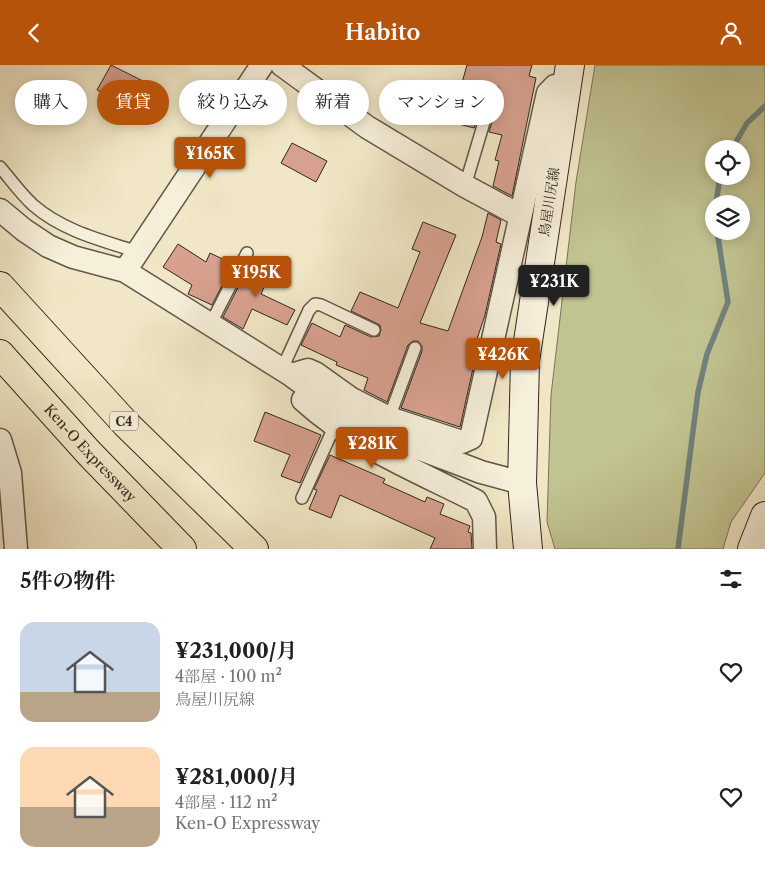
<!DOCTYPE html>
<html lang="ja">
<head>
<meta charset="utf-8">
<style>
	body { margin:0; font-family:"Libre Caslon Text","Noto Serif JP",serif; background:#f2f2f2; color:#202124; height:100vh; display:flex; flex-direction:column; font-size:19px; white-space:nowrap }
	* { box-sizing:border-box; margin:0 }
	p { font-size:16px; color:#757577 }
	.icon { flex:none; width:28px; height:28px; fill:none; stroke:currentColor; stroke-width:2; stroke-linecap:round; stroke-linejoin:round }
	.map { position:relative; height:484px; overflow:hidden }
	.details { display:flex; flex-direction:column; background:#fff; flex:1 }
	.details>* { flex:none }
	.hud { position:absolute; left:15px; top:15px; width:500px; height:45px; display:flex; gap:10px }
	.fabs { position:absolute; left:705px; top:75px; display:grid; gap:10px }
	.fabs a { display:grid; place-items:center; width:45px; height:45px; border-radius:50%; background:#fff; box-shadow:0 2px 12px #0003; font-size:25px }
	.price { position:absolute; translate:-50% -42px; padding:0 11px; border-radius:5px; background:#b45309; color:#fff; font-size:16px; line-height:32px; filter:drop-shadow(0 1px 2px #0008) }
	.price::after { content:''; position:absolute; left:50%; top:30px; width:15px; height:11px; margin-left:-8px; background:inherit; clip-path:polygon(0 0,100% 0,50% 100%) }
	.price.active { background:#222; color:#fff }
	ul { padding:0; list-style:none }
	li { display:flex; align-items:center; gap:15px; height:125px; padding:0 20px }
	li span { display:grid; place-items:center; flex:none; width:140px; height:100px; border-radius:15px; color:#555 }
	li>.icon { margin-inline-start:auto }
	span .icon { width:60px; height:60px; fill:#fffc; stroke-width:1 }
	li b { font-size:21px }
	h2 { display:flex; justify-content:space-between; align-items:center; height:60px; padding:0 20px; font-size:21px }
	.pill { padding:0 18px; border-radius:22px; background:#fff; box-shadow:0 2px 12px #0003; font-size:18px; line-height:45px }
	.pill.active { background:#b45309; color:#fff }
	header { display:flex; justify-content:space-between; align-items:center; height:65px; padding:0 20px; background:#b45309; color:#fff; font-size:22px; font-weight:600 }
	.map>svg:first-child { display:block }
	.green { fill:#c1c391; stroke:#787558; fill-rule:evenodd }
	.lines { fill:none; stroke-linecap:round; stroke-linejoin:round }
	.stream { stroke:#71827d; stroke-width:5.5 }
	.building { fill:#d8a18f; stroke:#30271f }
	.lane-casing { stroke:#605749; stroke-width:14 }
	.street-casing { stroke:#605749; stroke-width:25 }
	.secondary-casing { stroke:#30271f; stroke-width:30 }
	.highway-casing { stroke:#30271f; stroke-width:30 }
	.lane { stroke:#f6efda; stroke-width:11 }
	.street { stroke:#f6efda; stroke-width:22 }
	.secondary { stroke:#f6efda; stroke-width:28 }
	.highway { stroke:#f1e7c6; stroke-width:28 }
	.labels { text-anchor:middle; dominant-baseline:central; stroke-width:4; stroke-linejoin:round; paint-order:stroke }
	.shield { fill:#f6efda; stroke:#6b6357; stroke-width:1 }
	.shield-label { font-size:12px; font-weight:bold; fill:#30271f }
	.street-label { font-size:14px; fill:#30271f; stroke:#f6efda }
</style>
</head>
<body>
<header><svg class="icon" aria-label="back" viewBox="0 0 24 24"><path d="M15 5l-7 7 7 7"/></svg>Habito<svg class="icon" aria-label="person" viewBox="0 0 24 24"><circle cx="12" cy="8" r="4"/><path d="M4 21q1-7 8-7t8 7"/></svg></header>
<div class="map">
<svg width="765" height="484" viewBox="0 0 765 484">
	<rect width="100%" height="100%" fill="#f1e7c6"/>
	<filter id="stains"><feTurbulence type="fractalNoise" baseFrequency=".004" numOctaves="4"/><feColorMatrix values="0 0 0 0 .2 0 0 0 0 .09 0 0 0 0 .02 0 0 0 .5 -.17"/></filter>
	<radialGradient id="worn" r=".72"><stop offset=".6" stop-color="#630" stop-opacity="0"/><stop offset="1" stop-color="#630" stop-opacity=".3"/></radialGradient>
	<path class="green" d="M595,0H765V408L731,457L723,484H555L547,457L551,330L576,117ZM714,84H741V111H714ZM714,139H741V166H714Z"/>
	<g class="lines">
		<path class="stream" d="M732,84L747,58L765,41
			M716,139L720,111
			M678,484L698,327L707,289L728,237L717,166"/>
	</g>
	<path class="building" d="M111,0L153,21L138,47L97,25Z
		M467,0H532L529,11L536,13L512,131L493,121L499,96L495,95L502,70L489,67L500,29L499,22L492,20L486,24L474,63L451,57Z
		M292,78L327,96L316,117L281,98Z
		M488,148L501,155L496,177L501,179L485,250L475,280L478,281L460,362L401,343L422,286V281L418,276H413L408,280L387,337L364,325L368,313L336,300L337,297L301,280L312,258L340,272L345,260L371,272L379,271L381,265L380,260L351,246L360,227L398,243L420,187L412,184L423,157L456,170L420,258L448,266L482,172Z
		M178,179L206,197L210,188L233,199L212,240L188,229L192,220L163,202Z
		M253,193L273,202L261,229L295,245L287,260L252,244L243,264L223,252Z
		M265,347L321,370L300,418L281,411L290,390L254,376Z
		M330,390L385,414L383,418L425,437L427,432L444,439L440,449L470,461L468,467L471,468L472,484H430L435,473L340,430L331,453L309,444L317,425L314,424Z"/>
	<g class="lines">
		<defs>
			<path id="lane" d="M0,102C11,115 21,129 33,140C63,166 101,175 138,187
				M465,121L493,27
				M210,260L247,188
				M282,304L309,245L315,239L321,240L374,265
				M389,353L415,283
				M302,433L335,360"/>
			<path id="street" d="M282,0L367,62L465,121L519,150
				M0,145L24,165L48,181L73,192L125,206L291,310L334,341L378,368L481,407L522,418
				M125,206L262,0
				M291,310L308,305L315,308L350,333L389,353L462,377L471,373L548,28L555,21H567
				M303,335C352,380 417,406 476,436L484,452L485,484
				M0,375L10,408L16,484"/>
			<path id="secondary" d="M528,484L522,418L525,296L570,0
				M752,484L765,451"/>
			<g id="highway">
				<path d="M0,221L126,359L254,484"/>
				<path id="s1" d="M0,289L89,388L182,484"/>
			</g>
		</defs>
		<use href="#lane" class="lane-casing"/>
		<use href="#street" class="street-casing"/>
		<use href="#secondary" class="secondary-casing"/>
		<use href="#highway" class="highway-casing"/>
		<use href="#lane" class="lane"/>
		<use href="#street" class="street"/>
		<use href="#secondary" class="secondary"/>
		<use href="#highway" class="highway"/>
	</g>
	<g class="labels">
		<rect class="shield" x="110" y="346.5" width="28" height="19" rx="4"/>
		<g class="shield-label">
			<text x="124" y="356">C4</text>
		</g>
		<g class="street-label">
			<text transform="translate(549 137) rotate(-81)">鳥屋川尻線</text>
			<text stroke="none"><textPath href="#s1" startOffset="134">Ken-O Expressway</textPath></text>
		</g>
	</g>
	<rect width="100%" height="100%" filter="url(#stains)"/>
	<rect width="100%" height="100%" fill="url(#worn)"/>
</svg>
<div class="fabs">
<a><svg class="icon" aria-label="locate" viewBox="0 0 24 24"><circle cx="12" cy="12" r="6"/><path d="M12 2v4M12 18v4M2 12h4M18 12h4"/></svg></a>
<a><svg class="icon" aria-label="layers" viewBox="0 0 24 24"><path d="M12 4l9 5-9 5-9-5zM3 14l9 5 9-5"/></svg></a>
</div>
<b class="price" style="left:210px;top:114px">¥165K</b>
<b class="price" style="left:256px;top:233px">¥195K</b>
<b class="price active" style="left:554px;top:242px">¥231K</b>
<b class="price" style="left:503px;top:315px">¥426K</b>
<b class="price" style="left:372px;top:404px">¥281K</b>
<div class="hud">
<a class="pill">購入</a>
<a class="pill active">賃貸</a>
<a class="pill">絞り込み</a>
<a class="pill">新着</a>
<a class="pill">マンション</a>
</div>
</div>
<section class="details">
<h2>5件の物件<svg class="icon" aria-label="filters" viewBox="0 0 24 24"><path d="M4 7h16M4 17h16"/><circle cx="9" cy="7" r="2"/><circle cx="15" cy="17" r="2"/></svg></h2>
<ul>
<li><span style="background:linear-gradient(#c9d6e8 70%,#b9a48a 0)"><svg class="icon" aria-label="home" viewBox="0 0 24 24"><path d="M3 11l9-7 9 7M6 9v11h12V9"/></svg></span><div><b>¥231,000/月</b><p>4部屋 · 100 m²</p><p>鳥屋川尻線</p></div><svg class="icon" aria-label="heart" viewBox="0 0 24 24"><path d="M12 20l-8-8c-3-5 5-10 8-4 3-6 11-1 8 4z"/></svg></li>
<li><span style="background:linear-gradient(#ffd9b3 60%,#b9a48a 0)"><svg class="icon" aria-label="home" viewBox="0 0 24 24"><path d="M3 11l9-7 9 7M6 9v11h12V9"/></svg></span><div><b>¥281,000/月</b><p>4部屋 · 112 m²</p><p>Ken-O Expressway</p></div><svg class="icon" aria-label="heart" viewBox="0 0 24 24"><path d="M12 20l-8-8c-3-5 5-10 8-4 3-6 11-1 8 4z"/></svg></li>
</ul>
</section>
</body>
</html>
